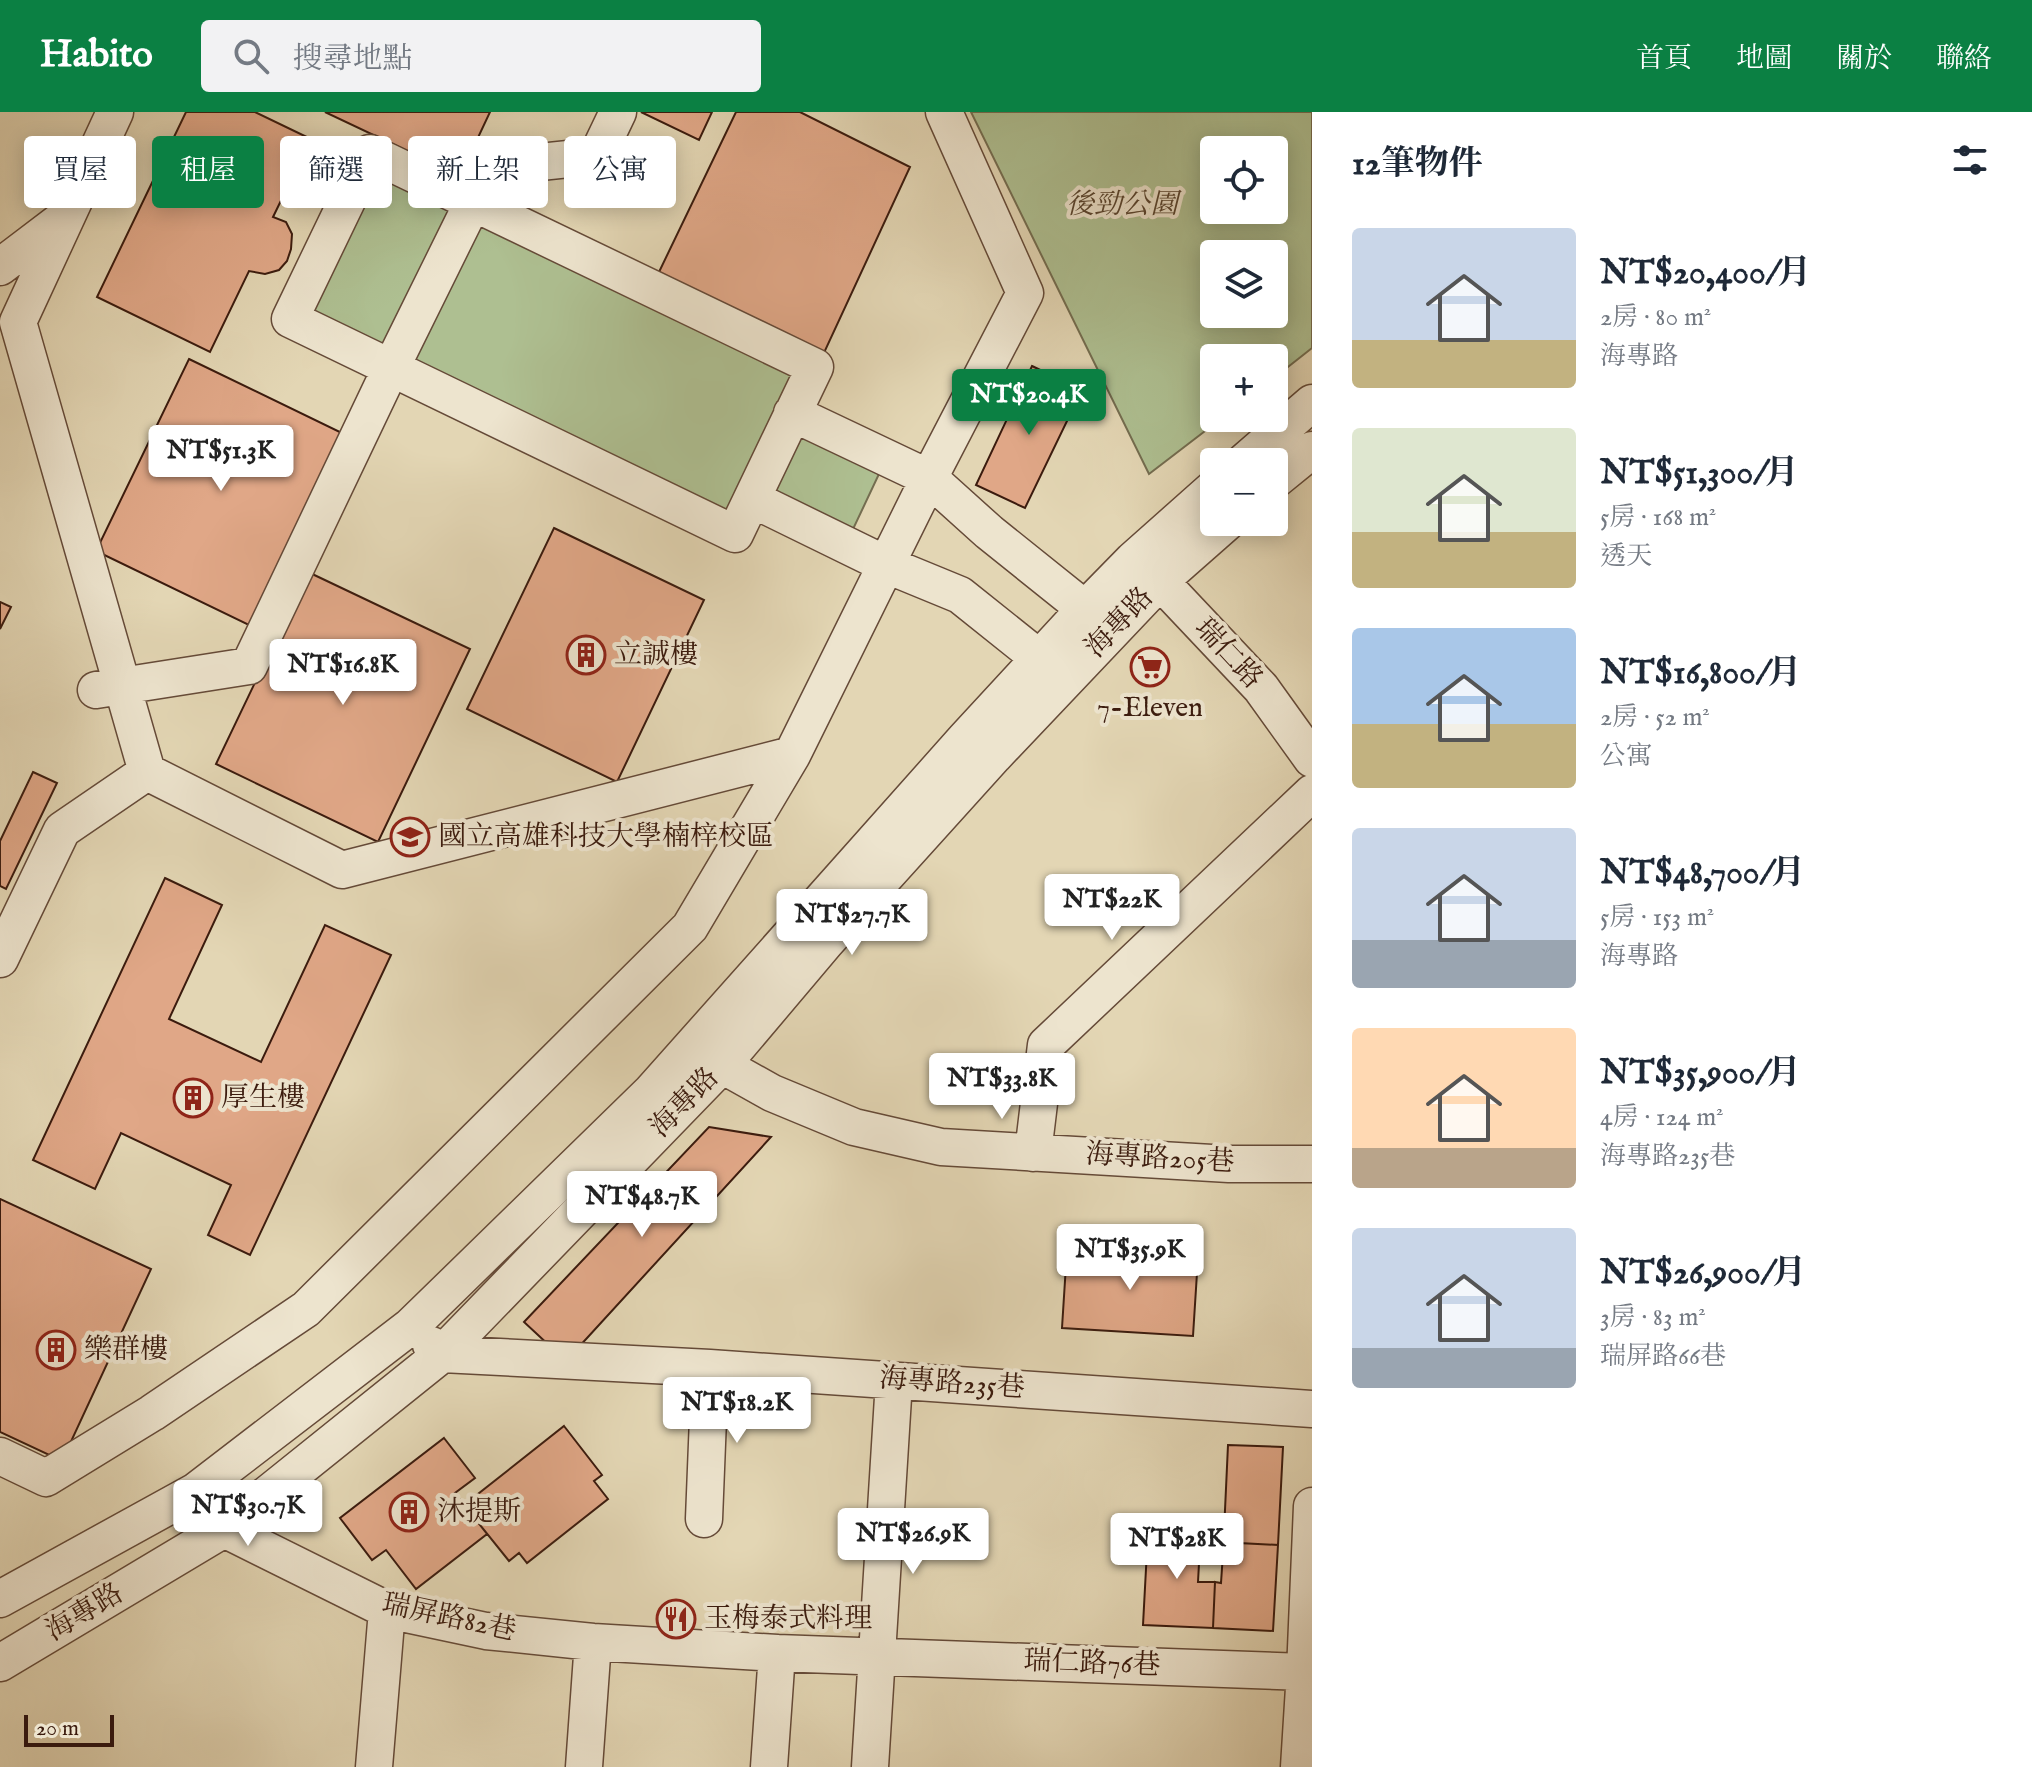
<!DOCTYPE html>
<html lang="zh-TW">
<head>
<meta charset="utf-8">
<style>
	body { margin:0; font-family:"IM FELL English","Noto Serif TC",serif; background:#f2f2f3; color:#1f2937; height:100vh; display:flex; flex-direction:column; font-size:30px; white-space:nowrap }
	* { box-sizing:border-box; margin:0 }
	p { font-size:26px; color:#747a83 }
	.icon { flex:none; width:44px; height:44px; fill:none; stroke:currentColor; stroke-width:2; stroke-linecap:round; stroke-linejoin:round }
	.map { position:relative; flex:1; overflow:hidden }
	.drawer { display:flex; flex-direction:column; background:#fff; width:720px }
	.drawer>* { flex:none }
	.banner { position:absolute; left:24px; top:24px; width:760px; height:72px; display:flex; gap:16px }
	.fabs { position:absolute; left:1200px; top:24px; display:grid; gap:16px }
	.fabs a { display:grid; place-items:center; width:88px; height:88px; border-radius:8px; background:#fff; box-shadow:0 4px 20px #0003; font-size:40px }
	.scale { position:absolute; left:24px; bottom:20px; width:90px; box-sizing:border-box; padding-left:8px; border:4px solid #3b1b0e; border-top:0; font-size:22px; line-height:28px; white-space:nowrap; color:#3b1b0e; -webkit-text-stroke:6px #ede4ce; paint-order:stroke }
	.price { position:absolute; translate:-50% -68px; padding:0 18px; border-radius:8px; background:#fff; color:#222; font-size:26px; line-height:52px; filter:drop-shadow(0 2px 4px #0008) }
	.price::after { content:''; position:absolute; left:50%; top:48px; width:24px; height:18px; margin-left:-12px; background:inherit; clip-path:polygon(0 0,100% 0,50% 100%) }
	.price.on { background:#0b8043; color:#fff }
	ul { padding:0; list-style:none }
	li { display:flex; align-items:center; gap:24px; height:200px; padding:0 40px }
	li span { display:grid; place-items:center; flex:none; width:224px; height:160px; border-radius:8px; color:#555 }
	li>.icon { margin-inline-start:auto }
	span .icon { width:96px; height:96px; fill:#fffc; stroke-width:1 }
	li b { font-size:34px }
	h2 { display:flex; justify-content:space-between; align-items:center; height:96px; padding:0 40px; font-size:34px }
	.tag { padding:0 28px; border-radius:8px; background:#fff; box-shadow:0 4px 20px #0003; font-size:28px; line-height:72px }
	.tag.on { background:#0b8043; color:#fff }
	header { display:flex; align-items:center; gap:48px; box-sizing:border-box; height:112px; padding:0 40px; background:#0b8043; color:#fff }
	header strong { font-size:38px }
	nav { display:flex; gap:44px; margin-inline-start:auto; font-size:28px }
	.search { width:560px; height:72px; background:#f2f2f3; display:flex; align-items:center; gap:20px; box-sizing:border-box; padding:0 28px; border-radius:8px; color:#747a83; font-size:30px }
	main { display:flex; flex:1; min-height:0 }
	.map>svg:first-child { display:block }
	.green { fill:#aebf91; stroke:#746d50; stroke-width:2; fill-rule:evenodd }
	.building { fill:#e0a787; stroke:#3b1b0e; stroke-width:2 }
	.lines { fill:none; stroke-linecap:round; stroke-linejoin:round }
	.minor-casing { stroke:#654a38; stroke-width:39 }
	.minor { stroke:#ede4ce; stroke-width:36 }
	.labels { text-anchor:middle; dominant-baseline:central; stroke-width:8; stroke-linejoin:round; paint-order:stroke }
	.park-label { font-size:28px; font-style:italic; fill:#58442f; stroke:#ede4ce }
	.street-label { font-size:28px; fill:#3b1b0e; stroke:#ede4ce }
	.poi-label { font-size:28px; fill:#3b1b0e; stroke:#ede4ce; text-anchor:start }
</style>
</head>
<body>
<header>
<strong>Habito</strong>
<div class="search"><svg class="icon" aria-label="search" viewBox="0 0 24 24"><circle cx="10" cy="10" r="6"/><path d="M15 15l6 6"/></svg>搜尋地點</div>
<nav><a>首頁</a><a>地圖</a><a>關於</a><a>聯絡</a></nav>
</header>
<main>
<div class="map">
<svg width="1312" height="1655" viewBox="0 0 1312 1655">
	<rect width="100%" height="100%" fill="#e3d6b4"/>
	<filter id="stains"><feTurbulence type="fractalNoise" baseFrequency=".0025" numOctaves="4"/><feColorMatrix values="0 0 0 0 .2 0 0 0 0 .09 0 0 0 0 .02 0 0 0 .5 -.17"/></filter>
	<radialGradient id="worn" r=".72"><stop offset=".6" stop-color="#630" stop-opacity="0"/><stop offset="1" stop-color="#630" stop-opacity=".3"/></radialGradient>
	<path class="green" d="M971,0H1312V236L1274,266V246H1214V306H1222L1149,362ZM1214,38H1274V98H1214ZM1214,142H1274V202H1214Z
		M370,41L815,255L793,301L887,345L846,432L752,387L735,422L290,207Z"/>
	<path class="building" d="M186,0H255L311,27L273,105L286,110L292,122L291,137L287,149L279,158L265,162L249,159L210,240L97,185Z
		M325,0H490L460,64Z
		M641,0H712L699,28Z
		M736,0H800L910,55L823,243L659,160Z
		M189,247L346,323L253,515L96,439Z
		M1032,254L1082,278L1025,396L976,373Z
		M554,416L704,488L617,670L467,597Z
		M308,460L470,537L378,730L216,652Z
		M0,490L11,495L0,517Z
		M33,660L57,671L6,777L0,774V729Z
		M165,766L222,793L169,907L261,950L325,813L391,843L250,1143L208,1123L231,1073L121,1021L95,1077L33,1048Z
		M709,1015L771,1025L566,1249L524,1210Z
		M0,1087L151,1157L62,1349L0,1320Z
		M1067,1137L1198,1145L1193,1224L1062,1216Z
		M564,1314L602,1363L594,1369L608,1387L527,1451L519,1441L509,1449L464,1393Z
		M444,1326L475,1366L455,1381L487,1422L416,1477L386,1438L372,1448L340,1406Z
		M1228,1333L1283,1335L1278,1433L1239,1431L1240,1420H1224Z
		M1157,1413L1201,1415L1198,1470H1215L1213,1516L1143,1513L1147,1438L1156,1439Z
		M1239,1431L1278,1433L1273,1519L1213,1516L1215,1470L1221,1471L1223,1441L1238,1442Z"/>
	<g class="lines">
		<defs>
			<path id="minor" d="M115,0L18,210L147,660L342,758L792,643L929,366L1025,181L944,0
				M370,41L815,255L735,422L290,207Z
				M0,155L63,107
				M792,301L929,366L989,420L1085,497
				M1244,350L1312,291
				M1274,369L1312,338
				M752,387L887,453L960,483L1040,547
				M1141,454L1160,469L1261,576L1312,647
				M96,578L249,554L391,256L473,90L521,52L597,44L618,0
				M0,847L62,718L147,660
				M703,939L722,953L772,981L854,1015L941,1035L1229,1052H1312
				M1033,1041L1046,933L1312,681
				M431,1233L442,1242L710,1256L1312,1297
				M0,1344L46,1366L152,1301L306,1197L690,815L792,643
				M213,1402L224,1417L387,1498L486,1519L593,1530L777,1541L1305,1560
				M704,1407L710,1256
				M0,1487L196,1379L411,1214L651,980L965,627L1085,497L1133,448L1214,376
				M0,1551L224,1417L442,1242L722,953L826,830L994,644L1160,469L1227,410
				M374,1655L387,1498
				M584,1655L593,1530
				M769,1655L777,1541
				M870,1655L894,1269
				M1299,1655L1305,1560L1312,1394"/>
		</defs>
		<use href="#minor" class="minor-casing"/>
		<use href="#minor" class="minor"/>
	</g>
	<defs>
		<symbol id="building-ring" viewBox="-11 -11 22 22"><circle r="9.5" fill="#ede4ce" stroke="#8f2418" stroke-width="1.5"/><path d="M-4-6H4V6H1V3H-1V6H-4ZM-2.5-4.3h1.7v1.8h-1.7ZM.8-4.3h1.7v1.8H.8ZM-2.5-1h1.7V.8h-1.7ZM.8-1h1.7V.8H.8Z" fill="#8f2418"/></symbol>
		<symbol id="supermarket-ring" viewBox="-11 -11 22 22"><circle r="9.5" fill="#ede4ce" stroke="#8f2418" stroke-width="1.5"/><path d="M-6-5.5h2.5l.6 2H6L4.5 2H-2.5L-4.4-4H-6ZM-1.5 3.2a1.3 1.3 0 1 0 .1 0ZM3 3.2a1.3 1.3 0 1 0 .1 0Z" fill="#8f2418"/></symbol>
		<symbol id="university-ring" viewBox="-11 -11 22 22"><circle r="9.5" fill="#ede4ce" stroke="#8f2418" stroke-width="1.5"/><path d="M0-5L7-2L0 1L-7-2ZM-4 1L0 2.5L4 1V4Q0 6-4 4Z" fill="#8f2418"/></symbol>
		<symbol id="restaurant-ring" viewBox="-11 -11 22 22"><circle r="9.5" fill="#ede4ce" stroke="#8f2418" stroke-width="1.5"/><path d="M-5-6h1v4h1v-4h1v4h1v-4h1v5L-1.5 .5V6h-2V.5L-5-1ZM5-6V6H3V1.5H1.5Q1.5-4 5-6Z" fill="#8f2418"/></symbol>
	</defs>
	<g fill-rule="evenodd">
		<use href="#building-ring" x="564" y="521" width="44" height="44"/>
		<use href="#supermarket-ring" x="1128" y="533" width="44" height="44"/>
		<use href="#university-ring" x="388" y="703" width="44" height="44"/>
		<use href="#building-ring" x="171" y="964" width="44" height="44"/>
		<use href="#building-ring" x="34" y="1216" width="44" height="44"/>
		<use href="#building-ring" x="387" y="1378" width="44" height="44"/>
		<use href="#restaurant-ring" x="654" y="1485" width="44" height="44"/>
	</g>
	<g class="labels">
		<g class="park-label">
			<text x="1122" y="93">後勁公園</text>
		</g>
		<g class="street-label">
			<text transform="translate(1120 511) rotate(-47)">海專路</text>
			<text transform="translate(1228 542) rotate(47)">瑞仁路</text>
			<text transform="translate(685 991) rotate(-46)">海專路</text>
			<text transform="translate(1160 1047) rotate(3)">海專路205巷</text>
			<text transform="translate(952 1272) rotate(4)">海專路235巷</text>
			<text transform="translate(85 1501) rotate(-31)">海專路</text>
			<text transform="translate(449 1506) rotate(12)">瑞屏路82巷</text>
			<text transform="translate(1092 1552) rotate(2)">瑞仁路76巷</text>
		</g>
		<g class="poi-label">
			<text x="614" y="543">立誠樓</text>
			<text x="1150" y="596" text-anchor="middle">7-Eleven</text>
			<text x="438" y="725">國立高雄科技大學楠梓校區</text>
			<text x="221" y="986">厚生樓</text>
			<text x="84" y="1238">樂群樓</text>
			<text x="437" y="1400">沐提斯</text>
			<text x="704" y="1507">玉梅泰式料理</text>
		</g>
	</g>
	<rect width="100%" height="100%" filter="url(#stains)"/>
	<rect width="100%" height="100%" fill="url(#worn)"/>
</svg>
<div class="fabs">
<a><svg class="icon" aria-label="locate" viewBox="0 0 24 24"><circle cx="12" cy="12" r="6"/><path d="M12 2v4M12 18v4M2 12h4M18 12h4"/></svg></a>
<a><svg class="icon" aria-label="layers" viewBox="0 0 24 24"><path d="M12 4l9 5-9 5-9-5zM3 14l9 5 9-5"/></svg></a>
<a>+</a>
<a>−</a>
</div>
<div class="scale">20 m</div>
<b class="price on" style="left:1029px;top:325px">NT$20.4K</b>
<b class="price" style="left:221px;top:381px">NT$51.3K</b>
<b class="price" style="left:343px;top:595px">NT$16.8K</b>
<b class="price" style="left:1112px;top:830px">NT$22K</b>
<b class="price" style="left:852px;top:845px">NT$27.7K</b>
<b class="price" style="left:1002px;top:1009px">NT$33.8K</b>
<b class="price" style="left:642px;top:1127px">NT$48.7K</b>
<b class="price" style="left:1130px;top:1180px">NT$35.9K</b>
<b class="price" style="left:737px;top:1333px">NT$18.2K</b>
<b class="price" style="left:248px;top:1436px">NT$30.7K</b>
<b class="price" style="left:913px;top:1464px">NT$26.9K</b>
<b class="price" style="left:1177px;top:1469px">NT$28K</b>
<div class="banner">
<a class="tag">買屋</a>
<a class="tag on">租屋</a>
<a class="tag">篩選</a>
<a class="tag">新上架</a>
<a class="tag">公寓</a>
</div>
</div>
<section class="drawer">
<h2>12筆物件<svg class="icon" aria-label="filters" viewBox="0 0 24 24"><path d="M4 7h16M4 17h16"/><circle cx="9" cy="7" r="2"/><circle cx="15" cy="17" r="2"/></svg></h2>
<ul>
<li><span style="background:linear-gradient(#c9d6e8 70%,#c2b280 0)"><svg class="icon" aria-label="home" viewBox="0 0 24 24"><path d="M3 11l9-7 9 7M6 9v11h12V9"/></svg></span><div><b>NT$20,400/月</b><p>2房 · 80 m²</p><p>海專路</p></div></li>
<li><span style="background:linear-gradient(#dfe7d0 65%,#c2b280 0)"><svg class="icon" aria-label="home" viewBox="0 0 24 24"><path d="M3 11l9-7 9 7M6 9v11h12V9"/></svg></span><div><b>NT$51,300/月</b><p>5房 · 168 m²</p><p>透天</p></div></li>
<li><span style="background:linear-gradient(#a9c7e8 60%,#c2b280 0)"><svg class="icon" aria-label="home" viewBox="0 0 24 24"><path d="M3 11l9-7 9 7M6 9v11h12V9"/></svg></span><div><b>NT$16,800/月</b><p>2房 · 52 m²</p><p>公寓</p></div></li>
<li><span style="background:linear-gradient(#c9d6e8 70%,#9aa5b1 0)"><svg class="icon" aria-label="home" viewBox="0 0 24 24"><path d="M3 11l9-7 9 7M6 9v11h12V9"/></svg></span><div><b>NT$48,700/月</b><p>5房 · 153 m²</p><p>海專路</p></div></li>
<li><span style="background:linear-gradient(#ffd9b3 75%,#b9a48a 0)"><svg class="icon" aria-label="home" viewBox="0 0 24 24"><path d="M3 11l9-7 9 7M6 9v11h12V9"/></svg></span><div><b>NT$35,900/月</b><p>4房 · 124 m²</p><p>海專路235巷</p></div></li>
<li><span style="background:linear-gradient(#c9d6e8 75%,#9aa5b1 0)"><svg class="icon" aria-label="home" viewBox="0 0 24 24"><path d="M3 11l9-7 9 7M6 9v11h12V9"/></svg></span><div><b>NT$26,900/月</b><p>3房 · 83 m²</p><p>瑞屏路66巷</p></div></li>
</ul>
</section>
</main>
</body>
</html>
